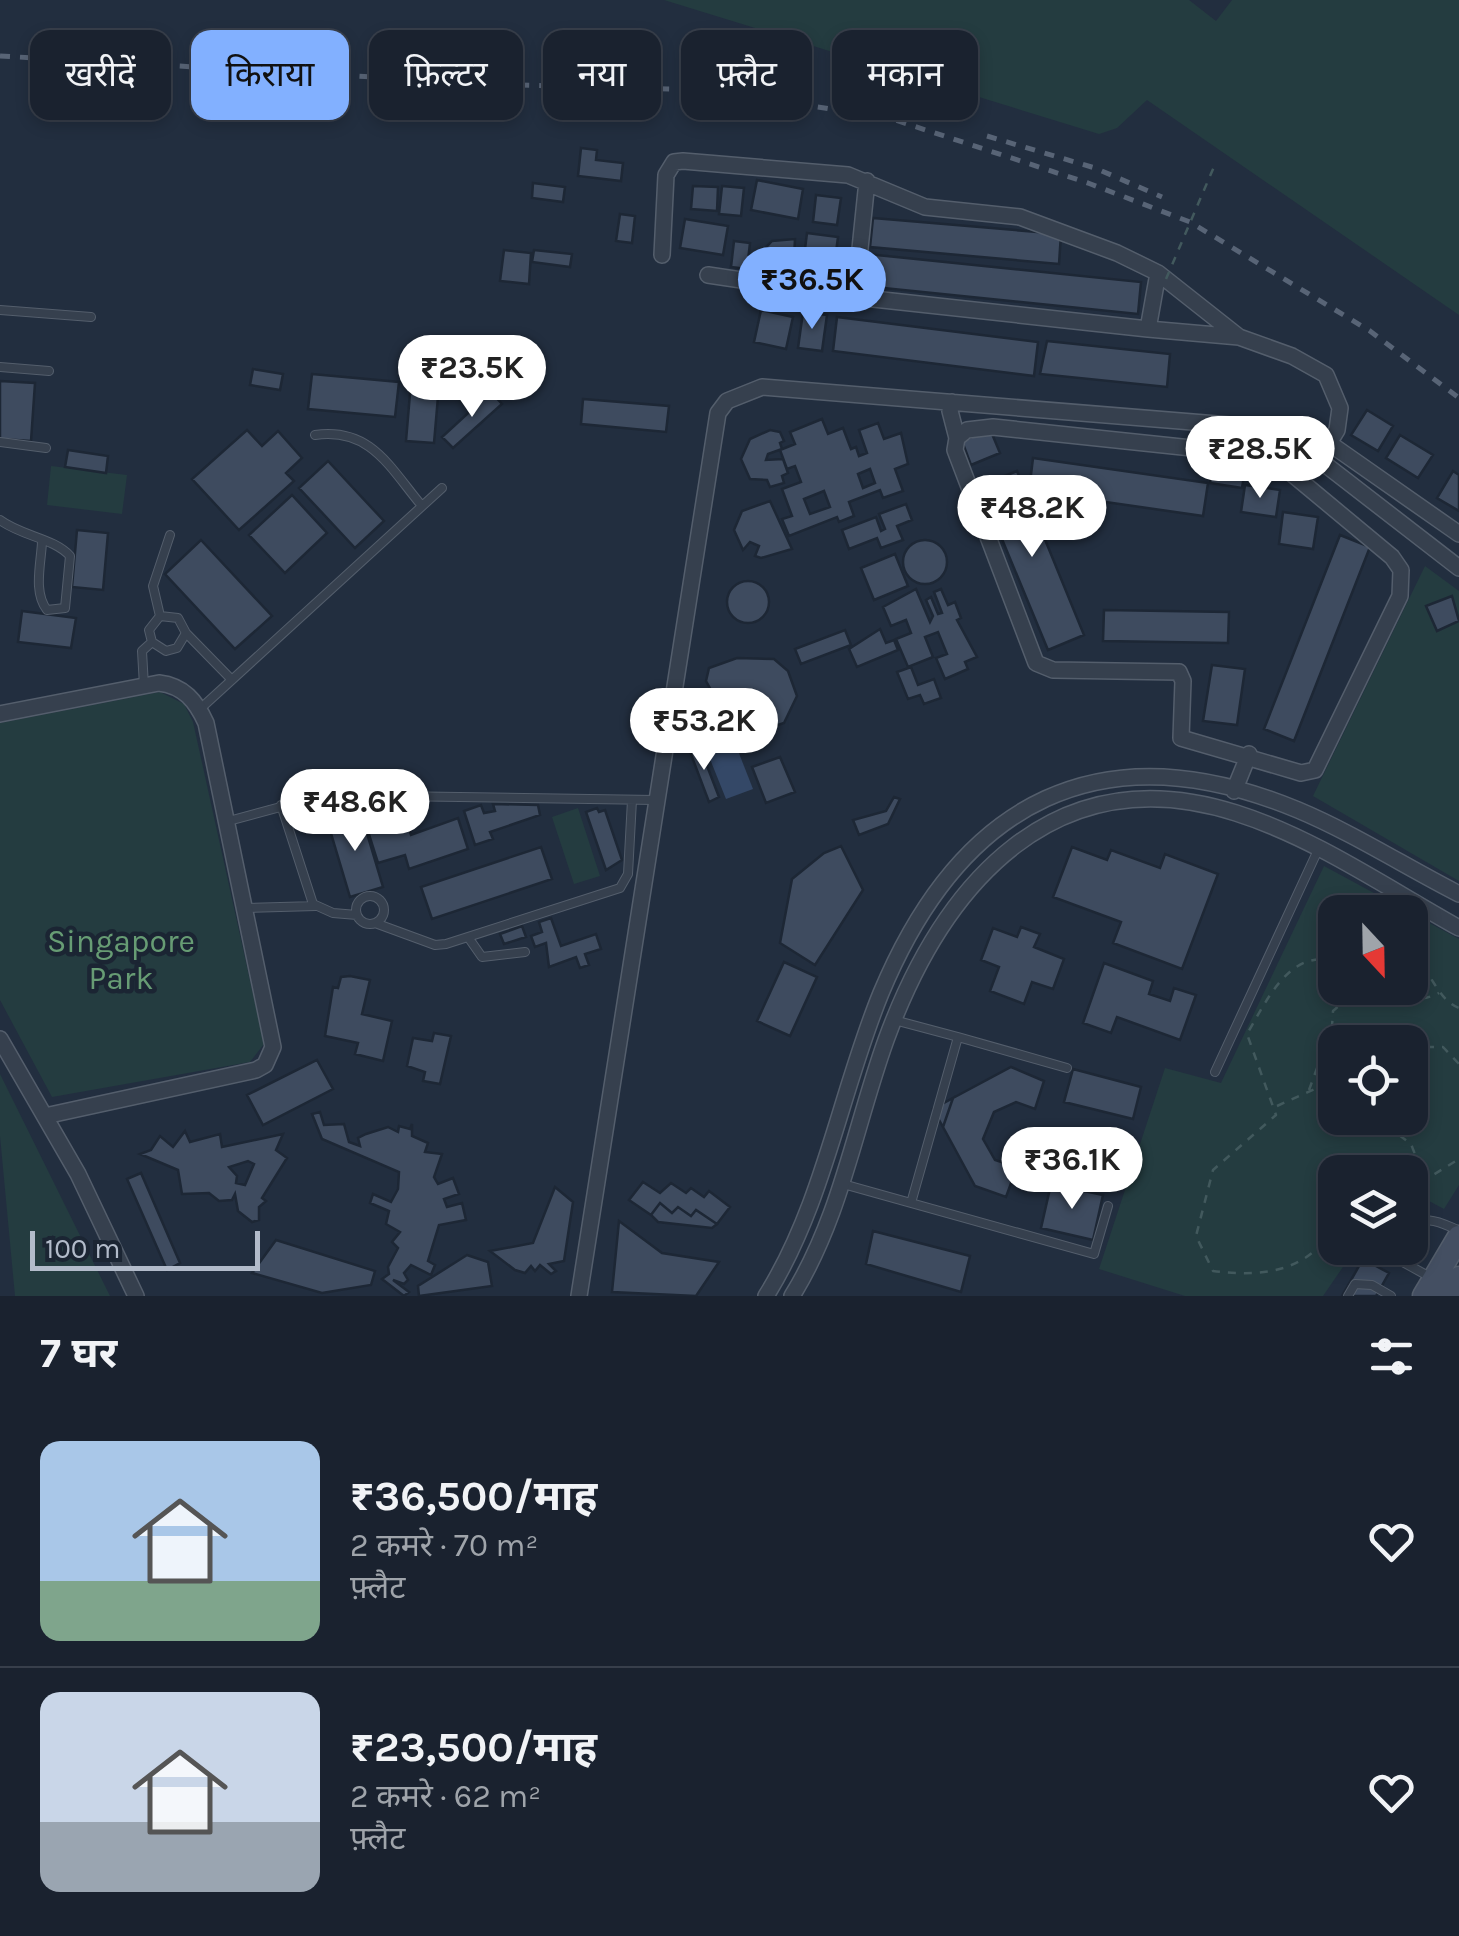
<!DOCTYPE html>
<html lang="hi">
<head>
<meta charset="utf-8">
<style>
	body { margin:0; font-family:Karla,"Noto Sans Devanagari",sans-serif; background:#272f3b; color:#f1f3f6; height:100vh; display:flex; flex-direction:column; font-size:38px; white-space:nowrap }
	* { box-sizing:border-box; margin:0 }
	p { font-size:32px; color:#9fa4aa }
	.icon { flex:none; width:55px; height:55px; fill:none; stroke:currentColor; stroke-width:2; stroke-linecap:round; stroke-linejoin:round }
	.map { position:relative; height:1296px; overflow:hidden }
	.details { display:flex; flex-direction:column; background:#1a222f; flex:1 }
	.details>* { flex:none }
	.hud { position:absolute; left:30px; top:30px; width:1400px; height:90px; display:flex; gap:20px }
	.needle { width:65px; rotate:158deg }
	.buttons { position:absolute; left:1318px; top:895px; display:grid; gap:20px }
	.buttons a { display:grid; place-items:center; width:110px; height:110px; border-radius:20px; background:#1a222f; box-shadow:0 5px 15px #0003,0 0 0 2px #383f4b; font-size:50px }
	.scale { position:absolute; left:30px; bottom:25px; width:230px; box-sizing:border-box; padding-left:10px; border:5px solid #b2bbca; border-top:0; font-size:28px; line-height:35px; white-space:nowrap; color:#b2bbca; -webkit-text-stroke:8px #1b2533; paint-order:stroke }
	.price { position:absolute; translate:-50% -85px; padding:0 22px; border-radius:35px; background:#fff; color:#222; font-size:32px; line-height:65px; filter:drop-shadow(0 2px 5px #0008) }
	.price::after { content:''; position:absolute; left:50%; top:60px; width:30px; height:22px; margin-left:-15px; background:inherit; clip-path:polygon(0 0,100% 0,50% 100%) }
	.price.active { background:#82b0ff; color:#111 }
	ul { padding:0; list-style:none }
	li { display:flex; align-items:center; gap:30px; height:250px; padding:0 40px }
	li+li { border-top:2px solid #383f4b }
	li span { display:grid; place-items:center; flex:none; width:280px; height:200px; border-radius:20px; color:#555 }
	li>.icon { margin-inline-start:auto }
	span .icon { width:120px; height:120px; fill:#fffc; stroke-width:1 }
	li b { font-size:42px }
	h2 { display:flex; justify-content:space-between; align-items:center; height:120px; padding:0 40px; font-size:42px }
	.chip { padding:0 35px; border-radius:20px; background:#1a222f; box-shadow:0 5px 15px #0003,0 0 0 2px #383f4b; font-size:35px; line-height:90px }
	.chip.active { background:#82b0ff; color:#111 }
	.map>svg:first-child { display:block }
	.green { fill:#243c40; fill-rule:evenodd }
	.water { fill:#344867 }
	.building { fill:#3e4b5f; stroke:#1d2735; stroke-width:2.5; fill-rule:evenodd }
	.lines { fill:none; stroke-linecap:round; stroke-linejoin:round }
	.lane-casing { stroke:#545e6c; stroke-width:10 }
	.street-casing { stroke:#545e6c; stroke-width:18 }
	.secondary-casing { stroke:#545e6c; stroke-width:25 }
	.path { stroke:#42595d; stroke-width:2.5; stroke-dasharray:8 8; stroke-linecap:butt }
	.lane { stroke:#36404e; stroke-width:8 }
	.street { stroke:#36404e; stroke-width:15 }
	.secondary { stroke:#444f62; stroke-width:22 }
	.rail { stroke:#586476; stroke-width:5; stroke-dasharray:10 10; stroke-linecap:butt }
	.path-bridge { stroke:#42595d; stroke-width:2.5; stroke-dasharray:8 8; stroke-linecap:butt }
	.labels { text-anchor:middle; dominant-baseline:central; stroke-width:9; stroke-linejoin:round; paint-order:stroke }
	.park-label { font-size:32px; fill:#679c74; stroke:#1b2533 }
</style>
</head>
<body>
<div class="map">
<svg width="1459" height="1296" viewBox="0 0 1459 1296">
	<rect width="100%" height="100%" fill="#222e3f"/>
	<path class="green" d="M664,0H1189L1216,21L1232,0H1459V315L1147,100L1117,128L1099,134Z
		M51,466L127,475L122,514L47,505Z
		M1425,566L1459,591V881L1313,796Z
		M160,692L184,704L193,722L264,1044L250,1062L52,1097L0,1000V723Z
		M578,808L600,876L574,884L552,817Z
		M1324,866L1459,939V1185L1444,1209L1410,1191V1172H1335V1248H1356L1323,1296H1185L1099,1269L1165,1068L1221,1083ZM1335,912H1410V988H1335ZM1335,1042H1410V1118H1335Z
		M0,1074L110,1296H15L0,1136Z
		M1104,1132L1126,1137L1114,1187L1092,1182Z"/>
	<path class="water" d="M731,733L753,789L726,799L704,744Z"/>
	<path class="building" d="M581,148L597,150L596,160L623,163L621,181L578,176Z
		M757,180L803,189L798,219L751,210Z
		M533,183L565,187L563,202L532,198Z
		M693,186L718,187L717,211L691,209Z
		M722,186L744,188L741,216L719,214Z
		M816,195L841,198L837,225L813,222Z
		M620,214L635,216L632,243L616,241Z
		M873,218L1061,234L1059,264L870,247Z
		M685,219L728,226L723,255L680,248Z
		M807,233L838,237L834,268L803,265Z
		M795,239L794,259H755L772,241Z
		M734,241L750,243L747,269L731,267Z
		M504,250L531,253L529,284L500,281Z
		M534,250L572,254L570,267L532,262Z
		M867,254L1141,282L1138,314L864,286Z
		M761,310L793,317L786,349L754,342Z
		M803,312L827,315L822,351L798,348Z
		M837,317L1038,342L1034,376L833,351Z
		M1047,341L1170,354L1167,387L1040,374Z
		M253,369L283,374L280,390L250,385Z
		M312,374L399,382L395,417L308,409Z
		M0,381L35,383L31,441L0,439Z
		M411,382L439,385L434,443L406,441Z
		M491,392L502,404L453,448L442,437Z
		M583,399L669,406L666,432L581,424Z
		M1367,410L1393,426L1378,451L1351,435Z
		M822,419L828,434L843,428L851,449L856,447L859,456L867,453L859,430L878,423L884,439L901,433L908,464L895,469L903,491L883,498L880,490L849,502L854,516L839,522L837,517L789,536L782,519L792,516L782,489L801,482L795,466L787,469L780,450L795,444L790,432ZM870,469L875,483L863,488L858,474ZM824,491L830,507L810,514L804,499Z
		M990,429L1000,453L971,465L962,441Z
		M247,430L262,446L278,431L302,458L286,473L294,481L239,530L192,479Z
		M770,430L780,432L784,441L780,443L782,449L768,454L766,460L783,459L788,473L782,476L784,483L770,487L767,480L750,479L741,459L750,439Z
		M1400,435L1433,455L1418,478L1386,458Z
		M68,450L108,456L106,473L65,467Z
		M1033,458L1208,483L1203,516L1029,491Z
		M1214,458L1246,463L1242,488L1210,483Z
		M328,461L384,521L355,548L299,488Z
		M1017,471L1084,635L1048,650L980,486Z
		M1453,471L1459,475V511L1437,498Z
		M1245,485L1280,490L1276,517L1241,512Z
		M292,495L327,533L285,573L249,535Z
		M770,501L792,549L761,558L755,556L759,546L750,542L743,550L734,530L742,511Z
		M906,504L912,520L897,526L903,540L881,548L877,538L849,549L842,530L876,517L881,531L885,529L879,514Z
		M1283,512L1318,517L1313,549L1279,544Z
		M77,530L108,533L103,590L72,587Z
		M1340,535L1370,547L1294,741L1264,729Z
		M201,540L272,616L235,649L165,574Z
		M903 562a22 22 0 1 1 44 0a22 22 0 1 1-44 0Z
		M895,554L908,586L874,600L861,568Z
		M727 602a21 21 0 1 1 42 0a21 21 0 1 1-42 0Z
		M916,589L930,622L933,616L926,600L931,597L938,614L942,613L934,592L941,589L948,605L955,602L961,618L957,620L977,657L965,662L968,669L945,679L936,658L947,654L938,632L925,637L933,657L908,667L896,639L911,633L906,620L891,626L883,607Z
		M1452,596L1459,621L1437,631L1426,606Z
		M1104,610L1229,612L1228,643L1103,641Z
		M22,611L76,618L71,648L18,642Z
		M880,629L886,643L894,640L898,650L857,667L849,649Z
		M845,630L851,645L801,664L795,649Z
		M737,658L774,659L788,671L797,696L784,723L760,731L743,729L726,717L706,681L709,668Z
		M1212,665L1245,669L1237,725L1203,721Z
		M911,667L918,685L934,679L941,698L924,704L920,695L908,699L897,672Z
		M699,745L719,797L709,802L689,749Z
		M780,757L795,792L766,803L752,767Z
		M894,797L900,799L888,824L859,835L853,820L886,811Z
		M493,804L538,805L540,815L490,832L493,839L475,845L464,811L481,805L484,813L495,811Z
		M597,808L599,812L605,810L622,860L606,870L586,812Z
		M360,810L383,887L350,897L327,820Z
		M404,813L411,835L458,818L468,849L409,869L405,855L378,863L366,825Z
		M841,846L863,890L815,965L780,943L792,879L824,853Z
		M541,847L552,879L432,919L421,887Z
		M1072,847L1107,860L1111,850L1160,868L1165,854L1218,874L1182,969L1113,943L1121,922L1053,897Z
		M551,918L561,946L596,934L601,949L585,954L589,965L580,968L576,957L549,967L546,943L535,947L531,936L542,932L539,922Z
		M522,926L526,937L504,944L500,934Z
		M1021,927L1040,934L1034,947L1064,959L1053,989L1032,982L1024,1004L990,991L999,967L981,960L993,928L1017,937Z
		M784,962L817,977L790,1036L757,1021Z
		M1104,963L1153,981L1149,994L1170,1001L1174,988L1196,995L1180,1040L1117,1017L1111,1033L1083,1023Z
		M350,976L370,980L362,1014L392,1021L383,1061L355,1054L358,1043L325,1036L333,987L338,988L341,977Z
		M434,1033L451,1036L440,1084L423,1081L425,1072L407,1066L413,1038L432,1041Z
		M317,1060L333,1089L263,1125L247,1095Z
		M1011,1067L1044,1081L1035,1109L1016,1102L994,1112L983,1139L995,1160L1017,1167L1006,1197L975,1186L943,1127L953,1098Z
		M1073,1069L1141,1087L1133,1119L1064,1102Z
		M953,1098L943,1127L933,1109Z
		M320,1112L324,1125L344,1124L349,1142L360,1146L358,1138L366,1134L388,1127L398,1132L399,1126L410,1129L412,1124V1136L428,1143L425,1152L442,1154L434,1177L438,1184L453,1178L459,1194L444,1199L447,1207L462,1203L466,1220L439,1225L428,1261L435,1265L431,1275L411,1265L404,1273L408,1280L404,1284L393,1280L409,1292L404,1296L382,1279L389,1274L388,1267L398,1248L392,1242L400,1232L386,1224L389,1211L370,1203L373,1194L391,1202L398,1189L399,1172L322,1139L312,1114Z
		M185,1131L190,1142L220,1134L222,1147L283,1134L276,1150L287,1158L262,1198L266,1201L259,1207V1220L252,1222L238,1211L235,1194L232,1200L219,1201L209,1193L182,1194L178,1170L140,1154L151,1150L160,1136L173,1147ZM248,1161L254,1164L245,1185L236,1183L237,1176L229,1167Z
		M141,1173L180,1263L167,1270L127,1179Z
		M643,1182L660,1193L671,1183L686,1193L691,1188L704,1197L709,1191L730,1207L717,1224L696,1210L691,1216L678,1207L672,1213L660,1203L651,1215L629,1200Z
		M1051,1184L1103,1195L1093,1240L1041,1228Z
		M555,1187L573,1202L564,1261L549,1264L556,1271L551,1274L540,1265L535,1271L531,1266L525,1273L515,1270L490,1251L533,1243Z
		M1410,1196L1422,1203L1410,1224Z
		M660,1203L672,1213L678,1207L691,1216L696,1210L717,1224L712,1228L658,1222L651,1215Z
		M619,1221L662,1253L719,1262L696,1296L612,1292Z
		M873,1231L970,1256L961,1292L866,1264Z
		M276,1240L375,1271L371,1285L322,1293L252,1273Z
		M467,1255L488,1262L492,1286L419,1296L418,1286Z
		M1363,1259L1389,1273L1376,1296H1342Z"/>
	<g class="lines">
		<defs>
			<path id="lane" d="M0,310L91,317
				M0,367L49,371
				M315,435C371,427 390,468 422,506
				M0,442L46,448
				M0,520C21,536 54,538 70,556L65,608L47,610C33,592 41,564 42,542
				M160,616L153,586L170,535
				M186,633L177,648L166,651L152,642L149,630L160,616L178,618L186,633L232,680
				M144,686L142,651L152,642
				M200,709L442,488
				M281,805L313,904L333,913L357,915
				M225,822L325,795L655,800
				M356 910a14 14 0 1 1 28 0a14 14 0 1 1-28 0Z
				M245,908L316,906
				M375,923L435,945L446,944L620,888L628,874L632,800
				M468,937L482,957L525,952
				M958,1037L1067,1068
				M1215,1072L1318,850
				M843,1184L911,1203L958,1037L894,1020
				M911,1203L1094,1254L1108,1206
				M1410,1231C1423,1212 1441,1223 1458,1230
				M1400,1248L1401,1261L1430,1277
				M1348,1296L1355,1284L1372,1285L1391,1296"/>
			<path id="street" d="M867,181L855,297L1148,329
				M662,255L666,175L674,162L683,161L848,175L925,207L1020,217L1117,253L1158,273L1239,337L1292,356L1326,375L1340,408L1337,430L1329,443L1459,534
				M1158,273L1148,329L1239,337
				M708,275L855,297
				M952,402L950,411L957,438
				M993,427L1258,455L1285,468L1392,557L1401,570L1400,596L1315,770L1301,773L1181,738L1183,681L1179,672L1053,670L1036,663L955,450L957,438L967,430Z
				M0,714L159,683C184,686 196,701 206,723L273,1047L265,1065L256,1070L45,1116
				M1234,791L1249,754
				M0,1039L78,1174L136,1296
				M579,1296L718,413L727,401L762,387L1254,427L1295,441L1459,568
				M766,1296C824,1203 840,1093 881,993C961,801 1101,728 1298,810C1353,833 1406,867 1459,894
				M792,1296C841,1217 855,1126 886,1040C943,884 1054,755 1236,813C1315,838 1387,888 1459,928"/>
			<path id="secondary" d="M1424,1296L1459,1237
				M1448,1296L1459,1278"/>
		</defs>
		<use href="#lane" class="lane-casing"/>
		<use href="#street" class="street-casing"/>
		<use href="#secondary" class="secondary-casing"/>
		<path class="path" d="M1410,956C1432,969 1436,999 1459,1008
			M1335,962C1290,947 1266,1002 1247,1034L1276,1115L1213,1170L1196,1236L1213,1271C1262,1277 1306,1273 1335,1227
			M1393,988C1410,1000 1420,1002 1439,993
			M1342,1042L1332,1026L1333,1011L1359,988
			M1410,1047H1443L1459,1064
			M1309,1090L1331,1030
			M1277,1106L1335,1080
			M1367,1118L1368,1129L1383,1123L1411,1144L1425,1180L1459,1159
			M1384,1172L1421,1169"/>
		<use href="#lane" class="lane"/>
		<use href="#street" class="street"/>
		<use href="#secondary" class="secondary"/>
		<path class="rail" d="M0,56L515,85L709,90L889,118L1088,183L1190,222L1370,331L1459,398
			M987,136L1095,168L1162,197"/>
		<path class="path-bridge" d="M1166,279L1216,162"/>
	</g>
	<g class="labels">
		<g class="park-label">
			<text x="121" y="941">Singapore<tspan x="121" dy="37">Park</tspan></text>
		</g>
	</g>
</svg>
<div class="buttons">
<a><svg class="needle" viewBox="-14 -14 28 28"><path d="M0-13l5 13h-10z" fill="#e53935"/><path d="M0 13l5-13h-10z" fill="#9fa4aa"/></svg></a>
<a><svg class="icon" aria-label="locate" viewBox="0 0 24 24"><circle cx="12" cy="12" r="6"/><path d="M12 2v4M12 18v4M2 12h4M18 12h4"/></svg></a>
<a><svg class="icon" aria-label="layers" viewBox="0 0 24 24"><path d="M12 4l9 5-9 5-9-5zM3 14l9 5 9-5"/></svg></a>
</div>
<div class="scale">100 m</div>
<b class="price active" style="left:812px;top:332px">₹36.5K</b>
<b class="price" style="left:472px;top:420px">₹23.5K</b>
<b class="price" style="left:1260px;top:501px">₹28.5K</b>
<b class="price" style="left:1032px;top:560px">₹48.2K</b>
<b class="price" style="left:704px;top:773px">₹53.2K</b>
<b class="price" style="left:355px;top:854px">₹48.6K</b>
<b class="price" style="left:1072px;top:1212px">₹36.1K</b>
<div class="hud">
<a class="chip">खरीदें</a>
<a class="chip active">किराया</a>
<a class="chip">फ़िल्टर</a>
<a class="chip">नया</a>
<a class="chip">फ़्लैट</a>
<a class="chip">मकान</a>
</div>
</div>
<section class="details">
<h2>7 घर<svg class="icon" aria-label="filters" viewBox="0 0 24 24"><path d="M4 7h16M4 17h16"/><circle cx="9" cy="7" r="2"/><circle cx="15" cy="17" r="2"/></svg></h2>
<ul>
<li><span style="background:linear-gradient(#a9c7e8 70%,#7fa58c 0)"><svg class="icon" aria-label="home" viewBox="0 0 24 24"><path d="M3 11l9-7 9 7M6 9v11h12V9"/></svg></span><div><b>₹36,500/माह</b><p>2 कमरे · 70 m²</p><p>फ़्लैट</p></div><svg class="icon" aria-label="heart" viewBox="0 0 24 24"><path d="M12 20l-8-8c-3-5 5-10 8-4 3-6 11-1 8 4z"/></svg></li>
<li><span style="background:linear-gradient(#c9d6e8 65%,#9aa5b1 0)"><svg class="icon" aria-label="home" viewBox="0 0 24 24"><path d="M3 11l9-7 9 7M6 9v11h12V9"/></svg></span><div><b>₹23,500/माह</b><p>2 कमरे · 62 m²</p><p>फ़्लैट</p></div><svg class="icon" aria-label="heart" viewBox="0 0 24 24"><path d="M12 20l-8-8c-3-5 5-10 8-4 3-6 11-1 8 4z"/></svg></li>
</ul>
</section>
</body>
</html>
